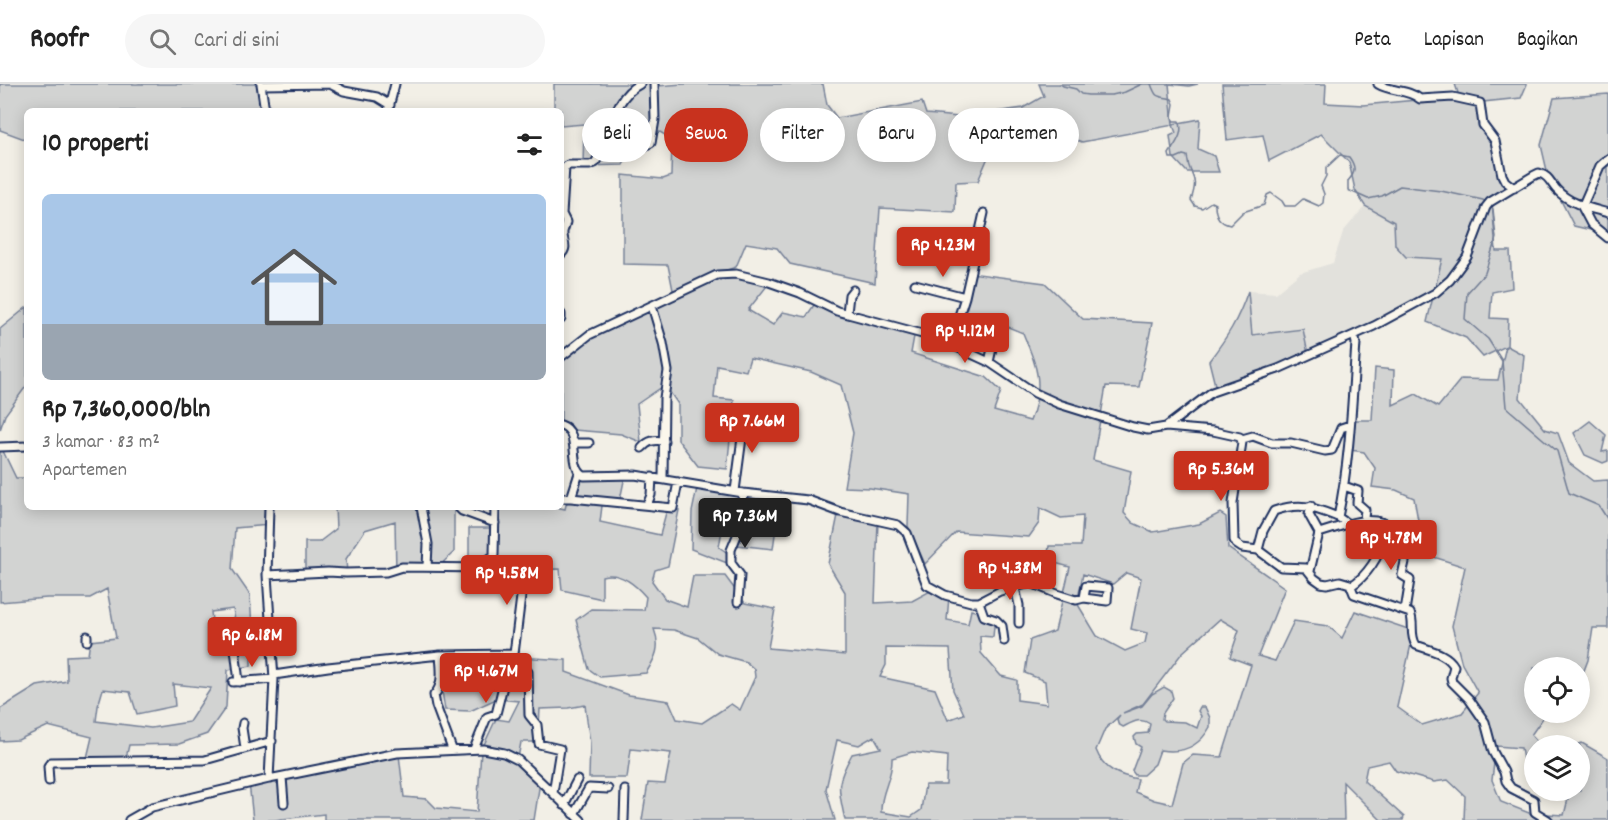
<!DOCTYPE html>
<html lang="id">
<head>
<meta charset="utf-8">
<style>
	body { margin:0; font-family:Dekko,sans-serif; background:#f6f6f6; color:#222; height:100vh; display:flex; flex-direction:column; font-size:22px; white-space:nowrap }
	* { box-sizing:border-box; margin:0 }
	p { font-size:20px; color:#767676 }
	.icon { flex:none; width:33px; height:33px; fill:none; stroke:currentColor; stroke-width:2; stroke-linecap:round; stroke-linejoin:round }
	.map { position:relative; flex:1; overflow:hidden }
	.details { position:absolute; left:24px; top:24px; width:540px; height:402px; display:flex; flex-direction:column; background:#fff; border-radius:9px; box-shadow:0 3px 15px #0003 }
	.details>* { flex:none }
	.guide { position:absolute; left:582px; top:24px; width:570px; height:54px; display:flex; gap:12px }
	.buttons { position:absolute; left:1524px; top:573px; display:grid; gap:12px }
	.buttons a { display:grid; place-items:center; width:66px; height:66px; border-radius:50%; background:#fff; box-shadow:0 3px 15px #0003; font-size:30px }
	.price { position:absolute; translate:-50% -51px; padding:0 14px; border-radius:6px; background:#c8321e; color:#fff; font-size:20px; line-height:39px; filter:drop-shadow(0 2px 3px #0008) }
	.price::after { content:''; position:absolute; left:50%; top:36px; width:18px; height:14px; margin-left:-9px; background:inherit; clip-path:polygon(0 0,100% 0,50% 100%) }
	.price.active { background:#222; color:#fff }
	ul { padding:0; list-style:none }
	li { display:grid; align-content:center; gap:12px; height:318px; padding:0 18px }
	li span { display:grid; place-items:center; height:186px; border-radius:9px; color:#555 }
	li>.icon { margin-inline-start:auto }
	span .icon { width:108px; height:108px; fill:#fffc; stroke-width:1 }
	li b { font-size:26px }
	h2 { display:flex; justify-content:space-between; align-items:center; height:72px; padding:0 18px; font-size:26px }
	.pill { padding:0 21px; border-radius:27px; background:#fff; box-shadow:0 3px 15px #0003; font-size:21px; line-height:54px }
	.pill.active { background:#c8321e; color:#fff }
	header { display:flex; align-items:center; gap:36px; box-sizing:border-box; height:84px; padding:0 30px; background:#fff; border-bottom:2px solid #e0e0e0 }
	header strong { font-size:28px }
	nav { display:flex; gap:33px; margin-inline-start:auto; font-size:21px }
	.search { width:420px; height:54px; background:#f6f6f6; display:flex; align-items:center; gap:15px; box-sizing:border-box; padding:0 21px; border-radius:33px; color:#767676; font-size:22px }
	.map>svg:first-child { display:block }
	.built { fill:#e2e1dc }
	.green { fill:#d2d3d2; stroke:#768198; stroke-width:1.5; fill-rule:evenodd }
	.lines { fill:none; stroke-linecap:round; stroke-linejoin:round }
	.stream { stroke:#707b93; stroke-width:1.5 }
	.minor-casing { stroke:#1b2f5e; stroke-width:11 }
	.minor { stroke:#fbf7ec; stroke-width:7 }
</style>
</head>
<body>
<header>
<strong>Roofr</strong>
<div class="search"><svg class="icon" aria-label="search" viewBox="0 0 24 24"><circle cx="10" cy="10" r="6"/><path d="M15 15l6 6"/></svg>Cari di sini</div>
<nav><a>Peta</a><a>Lapisan</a><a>Bagikan</a></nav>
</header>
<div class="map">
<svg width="1608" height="736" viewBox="0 0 1608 736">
	<rect width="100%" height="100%" fill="#f2efe6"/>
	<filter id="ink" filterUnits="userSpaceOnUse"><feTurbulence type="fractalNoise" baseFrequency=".0167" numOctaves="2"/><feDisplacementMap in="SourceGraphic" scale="12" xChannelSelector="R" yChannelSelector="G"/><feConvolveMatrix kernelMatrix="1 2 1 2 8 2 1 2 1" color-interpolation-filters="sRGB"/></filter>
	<g filter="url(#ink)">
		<path class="built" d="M1365,122L1394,138L1395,161L1442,175L1433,213L1308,270L1302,245L1252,251L1248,207L1276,209L1300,189L1333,179L1343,148Z"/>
		<path class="green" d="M0,0H261L266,27H27V56L0,46Z
			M554,0H656L657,2L683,0H823L827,21L837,34L922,18L926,30L959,33L1023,24L1044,12L1039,0H1198L1189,2L1169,0L1173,40L1200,35L1198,65L1214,72L1219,88H1187L1173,73L1170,52L1176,49L1173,41L1082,58L1040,43L997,52L978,97L956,98L955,128L880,124L875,199L790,180L777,164L746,159L736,183L721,188L767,202L748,226L773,241L783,228L806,233L816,218L915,247L911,269L986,293L1001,307L994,327L1030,337C1045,301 1037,283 1023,249L1001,240L979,247L957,239L971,189L1045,199L1083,235L1152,239L1139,303L1106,302L1093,376L1131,387L1124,429L1133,439L1153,448L1199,440L1220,429L1226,433L1228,464L1285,504L1258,572L1275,577L1294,537L1328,542L1342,554L1355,527L1414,547L1397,623L1422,641L1462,629L1478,609L1462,580L1452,542L1465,483L1412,466L1418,436L1414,414L1396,406L1372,403L1375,384L1364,368L1351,366L1354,336H1372L1375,284L1394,286L1393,321L1416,310L1438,323L1461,295L1498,296L1506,262L1483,273L1466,254L1427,238L1442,175L1406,173L1395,161L1394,138L1365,122L1355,106L1349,78L1321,50L1269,77L1263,51L1227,56L1222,0H1326L1325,19L1363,21L1459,12L1455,0H1527L1521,14L1483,18V42L1497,60L1504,93L1514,103L1492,118L1496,167H1510L1512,204L1492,208L1490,234L1508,235L1507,262L1524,271L1520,314L1545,345L1558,349L1569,379L1593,397L1608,396V544H1593L1588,576L1580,597V584H1534V628L1555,629L1545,631L1531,651L1540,661L1534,662V689L1523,676L1521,664L1496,662L1492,696L1501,718L1529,729L1564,731L1570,707L1580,706V662L1576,661L1582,659L1608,674V736H1464L1465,712L1448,696L1434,698L1396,687L1389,677L1367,682L1364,697L1404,733L1403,736H1381L1343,698L1344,736H845C838,703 835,701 852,670L881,664L874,652L859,661L837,656L826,705L835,736H642L648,699L665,700L671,669L631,665L627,694H589L590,659L585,621L568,624L540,625L538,658H521L518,674L540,698L534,736H324V730L274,736H253L249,698L399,671L404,713L427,715L436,724L477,728L481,667L496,635L509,637L519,617L496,615L470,627L445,626L437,575L501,572L566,576V588L629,611L669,617L677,635L702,639L731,620L740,626L755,593L754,585L746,578L718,570L698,554L674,546L654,545C661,563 656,573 646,589L600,593L589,585L576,536L591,525L644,526L646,513C635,500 620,487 602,492V515L562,506L560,485L469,486V444H494L495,423H556L565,425L575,385L599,395L625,392L620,416L603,414L600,438L660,451L667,425L679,426L668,482L655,486L652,497L665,515L687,523L693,492H725L745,519L775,525L768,564L845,571V508L828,480L839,426L878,437L875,519L912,517L934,505L949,513L947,536L968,540L971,526L995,532L993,553L980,552L981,569L1001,592L1017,596V616L1047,620L1045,597L1025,589L1030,556L1055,547L1070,483L1047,477L1049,462H1081L1083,432L1061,434L1040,424L1039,439L1029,453L956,448L925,480L908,442L909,410L870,404L844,403L853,349L841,301L811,288L750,274L746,287L717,281L714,314L734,316L727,385L698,382L678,356V320L665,301L637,320L641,358L621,350L574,346L561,342V275L591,250L674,211L668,181L623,180V91L663,95L671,92L672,55L660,48L640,50L623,81L583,82L584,40L561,42V27H554ZM1126,489L1141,494L1131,545L1147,549L1145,559L1125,567L1097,552L1077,519L1083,490L1113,500ZM1220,535L1239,546L1230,573L1251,581L1222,673L1193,671L1183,679L1172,720L1154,716L1135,708L1138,695C1119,692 1103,685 1096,666L1105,645L1120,631L1117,635L1118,640L1123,643C1133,638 1140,633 1150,640L1148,649L1137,650L1134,653L1136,660L1141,663L1132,687L1135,691H1143L1155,680L1160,666C1182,670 1199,663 1210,643V634L1205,623H1200L1198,627L1201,632L1197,644L1185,638L1164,637L1162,635L1163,629L1173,614L1171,607L1164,603L1152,610L1142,622L1123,629L1143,620L1182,569ZM886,564L950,565L953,606L964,630L948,636L935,605L880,593L886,581ZM912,668L947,672L946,701H925L921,726L911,733L881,728C880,708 893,694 892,674Z
			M1608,10V150L1574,142L1548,91L1541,61L1554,14Z
			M1248,207L1252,251L1303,245L1308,270L1263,292L1216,305L1209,277C1228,252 1238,236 1248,207Z
			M27,223V301L5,331L0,346V245Z
			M1590,337L1606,351L1602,368L1608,367V377L1603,379L1585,371L1574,349Z
			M0,365H2L16,394H27V423H270L269,441L235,444L232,485L250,511L252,544L237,547L233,525L211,528L214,553L234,568L251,567V582L228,586L226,623L207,650L179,660L129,661L126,674H87L92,653L48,642L18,656L0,657V625L37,602L67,597L66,572L88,571L90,557L116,554L107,505L90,514H47L0,518ZM173,600L211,604L189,638L151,644L96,637L98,622L103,605L130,608L137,630L175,622Z
			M697,404L780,414L773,465L737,461L738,448L722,446L719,463L729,470L727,479L691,465L692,428Z
			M335,423H454V468L435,486L396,488L395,437L365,446L346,475L347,490L305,492V458H319L336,445Z"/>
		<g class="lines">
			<path class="stream" d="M1060,0L1063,2L1076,5L1081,10L1088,11H1112L1125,8L1142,0
				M1151,0C1157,16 1157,11 1172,15L1174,20L1172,32L1173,37H1179C1185,49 1175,60 1169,70L1170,74H1176L1183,71L1187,72C1189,95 1200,90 1191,116L1195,122L1202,124L1211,118L1215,120C1215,131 1219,139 1230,141L1243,128L1264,121L1267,111L1271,109L1282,117L1285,122H1295L1303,115L1319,122L1323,119L1324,110L1321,102L1326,92V84L1340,71L1349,73C1356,83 1356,88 1348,97V106L1368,115L1382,112L1400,102L1441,107L1483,116L1487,119
				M1491,123L1493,125L1496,154L1485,189L1467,209L1465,235L1488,255L1502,277L1506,323L1557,367L1569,409L1599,422L1608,436"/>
			<defs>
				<path id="minor" d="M261,0L265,27
					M1378,0C1391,8 1408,5 1420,15L1453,13L1480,19L1483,41L1495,57L1502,91L1505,97L1514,104
					M262,1L330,0L344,7L377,13L390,21
					M388,27L395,0
					M608,51L644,62L651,59L655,36L654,0
					M1608,75L1600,82L1582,123L1591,140L1608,154
					M561,170C569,163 562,157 563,148C563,147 566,139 566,138L562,130L565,83L568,81H590L595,79C611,54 611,14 640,0
					M915,200L965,213
					M652,222L663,259L668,287L664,314L663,394
					M847,229L849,211L853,206
					M561,230V235
					M950,260L965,213L984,129
					M561,273L589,251L717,191L736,190L769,198L800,209L837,227L926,251L950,260L989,278L1035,309L1059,320L1133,343L1148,346L1166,343L1212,308L1278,285L1374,242L1435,209L1450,196L1467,173L1486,123L1490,118L1533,92L1539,89C1549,92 1550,98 1556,105C1569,120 1590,124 1608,129
					M989,278L997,242
					M561,341C582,348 567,382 584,392L635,391L743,409L808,416L840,428L898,441L907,449L927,501L945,511L971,518H979L1000,507L1031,499L1057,510L1076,516L1084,514L1107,517L1108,504L1086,502L1084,514
					M1166,343L1213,347L1240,353L1242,358L1233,419L1234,456L1236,460L1242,464L1258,466L1281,483L1306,484L1314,494L1321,499L1327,500L1340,497L1350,500L1354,510L1410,529C1415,540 1409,550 1416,561C1429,566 1447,569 1454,582L1451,594L1452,598L1469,615L1485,638L1493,668L1504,688L1506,697L1511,704L1534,716L1535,728L1548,736
					M1242,355L1253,352L1272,359H1291L1325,367L1332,366L1341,344L1350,341
					M574,359H589
					M0,363L27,362
					M642,364C649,356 654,356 664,357
					M1344,402L1358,407L1357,419L1365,426L1362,449L1380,454C1384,470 1364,494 1351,502
					M735,407L745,331
					M561,414H571L579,389
					M571,414L673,424L678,398
					M647,421L651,411L652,393
					M269,423L267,491L274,595L269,695L397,669L483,665L504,669L518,676L581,736
					M421,423L428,460L427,483
					M458,423L462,427L495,439
					M1338,433L1348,440C1369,433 1382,437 1402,446L1405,478L1402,491L1410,496L1405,527
					M1319,449L1348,440
					M1258,466L1263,447L1274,427C1301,418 1312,423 1338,433C1350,376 1352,317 1356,259L1354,251
					M488,484V476L494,471L495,423
					M1310,487L1319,449L1309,431L1311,422
					M267,491L328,488L346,489L386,488L402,483L488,484L524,488L514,570L518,583L528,588L529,631L537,641L539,660L560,665L553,709
					M1015,504L1019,521V539
					M738,518L740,491L731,479V466L738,449L743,409
					M979,518L984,532L996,536L1002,542L1004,557
					M227,545L235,565L239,598
					M87,552V557
					M440,571C441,584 444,601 434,611L436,622L452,665
					M274,591L328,583L440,571L514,570
					M233,598L274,595
					M243,639L242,644L245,664
					M474,665L487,633L496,630L503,602L515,591L518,583
					M282,693L284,719
					M49,697L48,682L51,678L205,676L272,657
					M564,721L577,696
					M574,730L589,704L608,705
					M129,736L152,723L269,695
					M624,736L625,706"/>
			</defs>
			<use href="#minor" class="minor-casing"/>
			<use href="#minor" class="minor"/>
		</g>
	</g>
</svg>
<div class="buttons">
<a><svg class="icon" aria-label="locate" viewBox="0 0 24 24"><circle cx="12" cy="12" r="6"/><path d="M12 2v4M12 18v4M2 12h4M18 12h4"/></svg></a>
<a><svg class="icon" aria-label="layers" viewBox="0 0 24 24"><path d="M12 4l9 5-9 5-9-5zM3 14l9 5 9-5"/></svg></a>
</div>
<b class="price" style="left:943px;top:194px">Rp 4.23M</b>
<b class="price" style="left:965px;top:280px">Rp 4.12M</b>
<b class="price" style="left:752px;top:370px">Rp 7.66M</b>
<b class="price" style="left:1221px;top:418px">Rp 5.36M</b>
<b class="price active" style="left:745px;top:465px">Rp 7.36M</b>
<b class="price" style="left:1391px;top:487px">Rp 4.78M</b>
<b class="price" style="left:1010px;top:517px">Rp 4.38M</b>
<b class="price" style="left:507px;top:522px">Rp 4.58M</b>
<b class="price" style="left:252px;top:584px">Rp 6.18M</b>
<b class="price" style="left:486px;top:620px">Rp 4.67M</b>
<div class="guide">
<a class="pill">Beli</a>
<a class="pill active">Sewa</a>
<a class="pill">Filter</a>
<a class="pill">Baru</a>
<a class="pill">Apartemen</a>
</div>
<section class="details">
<h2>10 properti<svg class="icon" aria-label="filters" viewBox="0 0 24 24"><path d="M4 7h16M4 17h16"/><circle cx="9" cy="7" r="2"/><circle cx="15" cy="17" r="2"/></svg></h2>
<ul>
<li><span style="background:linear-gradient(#a9c7e8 70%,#9aa5b1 0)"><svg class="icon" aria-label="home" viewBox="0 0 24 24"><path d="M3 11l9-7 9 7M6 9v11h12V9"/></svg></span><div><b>Rp 7,360,000/bln</b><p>3 kamar · 83 m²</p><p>Apartemen</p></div></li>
</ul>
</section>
</div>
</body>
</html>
